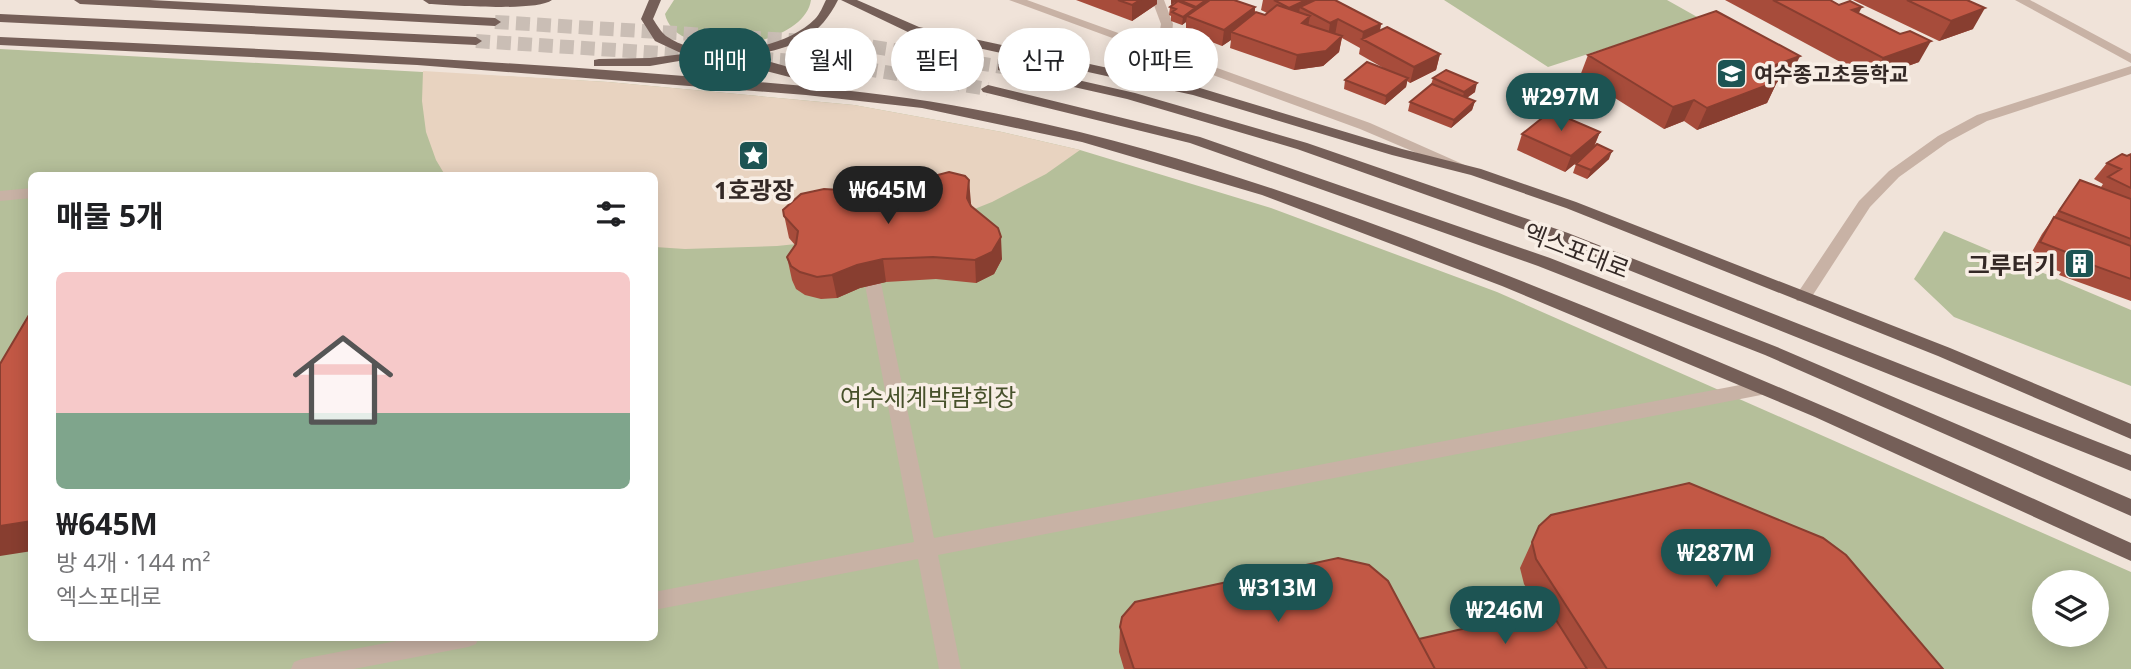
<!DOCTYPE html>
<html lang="ko">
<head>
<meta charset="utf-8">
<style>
	body { margin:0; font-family:"Noto Sans","Noto Sans KR",sans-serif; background:#f6f6f6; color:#202124; height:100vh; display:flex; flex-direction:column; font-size:26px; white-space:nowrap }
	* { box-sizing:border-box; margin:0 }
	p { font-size:23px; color:#757577 }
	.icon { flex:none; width:38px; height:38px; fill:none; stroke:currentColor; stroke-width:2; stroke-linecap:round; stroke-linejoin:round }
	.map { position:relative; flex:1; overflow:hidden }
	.details { position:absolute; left:28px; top:172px; width:630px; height:469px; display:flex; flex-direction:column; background:#fff; border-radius:10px; box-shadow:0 4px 18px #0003 }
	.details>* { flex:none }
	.hud { position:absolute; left:679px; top:28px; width:665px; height:63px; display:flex; gap:14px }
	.fabs { position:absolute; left:2032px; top:570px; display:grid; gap:14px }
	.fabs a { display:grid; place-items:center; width:77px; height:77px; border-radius:50%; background:#fff; box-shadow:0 4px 18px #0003; font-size:35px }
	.price { position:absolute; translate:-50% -60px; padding:0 16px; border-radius:24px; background:#1d5453; color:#fff; font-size:23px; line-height:46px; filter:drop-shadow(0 2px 4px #0008) }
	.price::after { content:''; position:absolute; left:50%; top:42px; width:21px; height:16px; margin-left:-10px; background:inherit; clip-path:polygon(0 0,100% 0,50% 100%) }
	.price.selected { background:#222; color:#fff }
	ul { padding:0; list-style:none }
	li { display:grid; align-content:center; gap:14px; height:371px; padding:0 28px }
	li+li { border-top:2px solid #e0e0e0 }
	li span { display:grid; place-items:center; height:217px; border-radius:10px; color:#555 }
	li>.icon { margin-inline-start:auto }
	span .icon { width:126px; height:126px; fill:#fffc; stroke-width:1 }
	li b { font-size:30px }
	h2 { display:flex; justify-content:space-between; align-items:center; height:84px; padding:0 28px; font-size:30px }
	.tag { padding:0 24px; border-radius:32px; background:#fff; box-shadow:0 4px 18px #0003; font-size:24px; line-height:63px }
	.tag.selected { background:#1d5453; color:#fff }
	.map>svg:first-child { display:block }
	.green { fill:#b5bf9a; fill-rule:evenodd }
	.plaza { fill:#e8d3c0 }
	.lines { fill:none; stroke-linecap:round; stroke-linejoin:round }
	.major-tunnel { stroke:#cabeb5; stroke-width:14; stroke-dasharray:14 7; stroke-linecap:butt }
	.minor { fill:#c8b2a5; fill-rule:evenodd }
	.major { fill:#755f58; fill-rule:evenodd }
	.wall { fill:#a74c3b }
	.shaded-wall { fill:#883e30 }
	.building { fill:#c25845; stroke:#883e30; stroke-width:2 }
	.labels { text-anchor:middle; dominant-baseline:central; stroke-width:7; stroke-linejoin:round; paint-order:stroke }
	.far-poi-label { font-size:21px; font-weight:bold; fill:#342926; stroke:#f8eee5; text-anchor:start }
	.poi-label { font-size:24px; font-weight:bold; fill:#342926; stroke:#f8eee5 }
	.street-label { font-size:24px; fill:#342926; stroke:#f8eee5 }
	.park-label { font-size:24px; fill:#47512b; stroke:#f8eee5 }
</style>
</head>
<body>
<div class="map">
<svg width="2131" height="669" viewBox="0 0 2131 669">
	<rect width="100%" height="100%" fill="#f0e3d9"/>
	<path class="green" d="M674,0H811C804,49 676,65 665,14Z
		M1444,0H1667L1699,18L1548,67Z
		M0,49L608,82L854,105L1002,132L1080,150L1271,208L1497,292L2131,572V669H0ZM32,175H654V637H32ZM2044,583H2096V635H2044Z
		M1944,231L2131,310V386L1954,317L1914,279Z"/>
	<path class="plaza" d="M423,71L608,82L854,105L1002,132L1080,150L1046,174L992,202L957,216L864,237L777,246L685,249L655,247L654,175H445L436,160L426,132L422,101Z"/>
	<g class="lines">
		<path class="major-tunnel" d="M495,22L855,44L1003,67
			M476,41L707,56
			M738,57L836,64L988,89"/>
		<path class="minor" d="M1009,0H1027L1157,47L1161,24L1152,0H1164L1173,24L1170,51L1370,123L1476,170L1474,173H1464L1360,129Z
			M2015,0H2030L2131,54V63Z
			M2131,66V74L1987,121L1948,142L1899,177L1870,207L1809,301H1797L1795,297L1859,201L1889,171L1938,136L1977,115Z
			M32,188V198L0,201V191Z
			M869,259L877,264L934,538L1761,381L1767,383L1770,388L1767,393L1761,395L938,555L961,669H939L918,559L654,610V592L914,542L861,264Z
			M417,637H479L476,644L468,647L354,669H291L294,662L302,659Z"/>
		<path class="major" d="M74,0H150L495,18L501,22L495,26L80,4Z
			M423,0H552C536,12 453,5 429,4Z
			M649,0H661L653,19C657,25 661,32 666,36C704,63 783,51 815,19C820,14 823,6 826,0H838C818,40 792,47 750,56L845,83L847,86L842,90C1080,114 1308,196 1529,284C1732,365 1932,452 2131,543V561L1815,417L1502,286L1262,195L1082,142L922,108L806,95L417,65L0,45V37C279,49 558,63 836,89L766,71L732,58L702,57L650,66H594V60L599,59L650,58L683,54L655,41L641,19Z
			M841,0H857L919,27L1200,88L1402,149L1481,169L1576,202L1950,348L2131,424V439L1938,356L1566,208L1471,175L1392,155L1193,95L910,33Z
			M0,14L476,37L482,41L476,45L0,22Z
			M1003,63L1135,93L1307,143L1568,233L2131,455V471L1556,241L1297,149L1127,99L998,70V64Z
			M988,85L1200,137L1550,258L1777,347L2131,499V516L1765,355L1538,266L1190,143L983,92L981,89Z"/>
	</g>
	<path class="wall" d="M1076,0H1157V4L1132,21Z
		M1179,0L1255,7V13L1265,15L1267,13L1261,10L1263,0H1335L1381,24L1380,30L1440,54L1436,70L1410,83L1407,81L1406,87L1385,105L1344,89L1345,80L1387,70L1359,54L1360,48L1342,38L1339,52L1323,66L1294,70L1230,48L1231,40L1222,46L1186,32V22L1182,25L1171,21V16L1169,15L1170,7L1179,2Z
		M1725,0H1830L1858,14L1919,62L1872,79Z
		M1853,0H1967L1973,29L1939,41Z
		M1588,55L1790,77L1777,82L1767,103L1697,130L1684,121L1664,129L1580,76Z
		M1433,78L1475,92L1467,98L1475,101L1472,110L1451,128L1408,111L1410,102L1431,85Z
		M1600,132L1594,147L1609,159L1587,179L1573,173L1576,164L1586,155L1565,172L1517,150L1522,134Z
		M2131,154V301L2059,275L2061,272L2028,259L2042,234L2080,180L2101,187L2103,184L2094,179L2107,163Z
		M969,180L970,205L1002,259L994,274L976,283L936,279L886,282L860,288L837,298L821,299L805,295L796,289L792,280L787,257L795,245L789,238L783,210Z
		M1539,526L1943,669H1124L1119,652L1120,627L1419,639L1541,611L1524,584L1520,568Z"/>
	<path class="shaded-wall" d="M1140,0H1157V4L1132,21V5Z
		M1171,0H1179L1171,5Z
		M1206,0H1217L1196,15V7Z
		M1306,0H1321L1300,7L1298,18L1287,23L1289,8Z
		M1255,7L1253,23L1231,32V40L1222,46L1224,30Z
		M1862,7L1851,28L1852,10Z
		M1195,8V17L1187,16L1186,22L1182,25L1183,17Z
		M1985,8L1973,29L1939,41L1951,21Z
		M1310,16L1307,32L1302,23Z
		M1338,19L1335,35L1328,38L1330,23Z
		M1381,24L1378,39H1362L1363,32Z
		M1342,36L1339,52L1323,66L1294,70L1297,55Z
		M1931,41L1919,62L1872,79L1883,58Z
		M1440,54L1436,70L1410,83L1414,67Z
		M1800,56L1790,77L1777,82L1767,103L1697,130L1707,108L1759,71Z
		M1408,78L1406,87L1385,105L1386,96Z
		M1477,83L1475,92L1462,101L1464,92Z
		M1694,100L1684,121L1664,129L1673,107Z
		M1475,101L1472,110L1451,128L1454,120Z
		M1600,132L1593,148L1565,172L1571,156Z
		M1612,151L1609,159L1587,179L1591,170Z
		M969,180L971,203L968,220L967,198Z
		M1001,237L1002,259L994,274L976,283L975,260Z
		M883,259L886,282L860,288L837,298L832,275L857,265Z
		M32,521V551L0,556V526Z"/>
	<path class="building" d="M1118,0H1140L1132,5Z
		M1179,0H1206L1196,7Z
		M1210,0H1234L1255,7L1224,30L1187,16Z
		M1274,0H1306L1289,8Z
		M1315,0H1335L1381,24L1363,32L1338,19L1330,23L1300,7Z
		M1773,0H1830L1839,5L1850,1L1862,7L1852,10L1900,34L1910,31L1931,41L1883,58Z
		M1907,0H1967L1985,8L1951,21Z
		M1178,1L1195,8L1183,17L1172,12L1176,9L1170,7Z
		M1277,5L1310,16L1302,23L1342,36L1326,51L1297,55L1231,32L1256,12L1265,15Z
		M1716,11L1800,56L1759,71L1778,81L1707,108L1694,100L1673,107L1588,55Z
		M1387,27L1440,54L1414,67L1362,39Z
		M1367,62L1408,78L1386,96L1345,80Z
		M1446,70L1477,83L1464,92L1433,78Z
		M1432,84L1475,101L1454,120L1410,102Z
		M1551,111L1600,132L1571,156L1522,134Z
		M1597,144L1612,151L1591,170L1576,164Z
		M2122,154L2127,156L2131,154V188L2108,177L2121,169L2107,163Z
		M949,172L965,176L969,180L967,198L971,206L998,228L1001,237L992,252L975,260L933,257L883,259L857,265L832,275L817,277L800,272L791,266L787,257L796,244L798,231L784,216L783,210L801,194L824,189L873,192Z
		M2080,180L2131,199V239L2059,211Z
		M2054,217L2131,246V279L2073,258L2074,255L2040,242Z
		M32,310V521L0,526V364Z
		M1689,483L1823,538L1846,555L1943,669H1607L1536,559L1532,542L1539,526L1551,515Z
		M1338,558L1369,565L1388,581L1435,669H1134L1120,627L1122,617L1135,602Z
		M1549,609L1587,669H1435L1419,639Z"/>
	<defs>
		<symbol id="school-square" viewBox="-11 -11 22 22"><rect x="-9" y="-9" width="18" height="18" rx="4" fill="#1d5453" stroke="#f8eee5"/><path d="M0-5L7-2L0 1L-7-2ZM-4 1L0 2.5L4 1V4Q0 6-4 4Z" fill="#fff"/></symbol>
		<symbol id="sight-square" viewBox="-11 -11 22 22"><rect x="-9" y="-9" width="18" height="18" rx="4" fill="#1d5453" stroke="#f8eee5"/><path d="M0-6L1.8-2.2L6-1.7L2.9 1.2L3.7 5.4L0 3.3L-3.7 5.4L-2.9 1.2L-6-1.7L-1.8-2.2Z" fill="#fff"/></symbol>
		<symbol id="building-square" viewBox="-11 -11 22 22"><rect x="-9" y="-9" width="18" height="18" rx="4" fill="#1d5453" stroke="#f8eee5"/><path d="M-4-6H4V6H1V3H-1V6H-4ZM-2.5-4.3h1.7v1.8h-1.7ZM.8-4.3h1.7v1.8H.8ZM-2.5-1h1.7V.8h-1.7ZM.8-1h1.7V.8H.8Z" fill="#fff"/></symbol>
	</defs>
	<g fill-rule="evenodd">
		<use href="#school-square" x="1714" y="56" width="35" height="35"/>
		<use href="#sight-square" x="736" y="138" width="35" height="35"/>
		<use href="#building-square" x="2062" y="246" width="35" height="35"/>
	</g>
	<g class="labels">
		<g class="far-poi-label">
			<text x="1754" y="74">여수종고초등학교</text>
		</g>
		<g class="poi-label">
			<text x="754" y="189">1호광장</text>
			<text x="2056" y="264" text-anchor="end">그루터기</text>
		</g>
		<g class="street-label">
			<text transform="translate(1577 250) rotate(21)">엑스포대로</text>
		</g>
		<g class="park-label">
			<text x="928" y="396">여수세계박람회장</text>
		</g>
	</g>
</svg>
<div class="fabs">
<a><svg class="icon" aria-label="layers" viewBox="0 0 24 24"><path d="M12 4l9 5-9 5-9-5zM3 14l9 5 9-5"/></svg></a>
</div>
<b class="price" style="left:1561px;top:133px">₩297M</b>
<b class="price selected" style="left:888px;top:226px">₩645M</b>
<b class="price" style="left:1716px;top:589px">₩287M</b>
<b class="price" style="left:1278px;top:624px">₩313M</b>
<b class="price" style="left:1505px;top:646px">₩246M</b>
<div class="hud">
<a class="tag selected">매매</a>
<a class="tag">월세</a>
<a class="tag">필터</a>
<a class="tag">신규</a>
<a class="tag">아파트</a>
</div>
<section class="details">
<h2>매물 5개<svg class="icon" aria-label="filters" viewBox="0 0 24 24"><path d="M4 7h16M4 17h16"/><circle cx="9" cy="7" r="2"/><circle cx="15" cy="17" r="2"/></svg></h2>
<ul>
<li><span style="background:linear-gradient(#f6c9c9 65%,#7fa58c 0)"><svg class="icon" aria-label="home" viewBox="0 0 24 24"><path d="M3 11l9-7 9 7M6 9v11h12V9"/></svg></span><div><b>₩645M</b><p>방 4개 · 144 m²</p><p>엑스포대로</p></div></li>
</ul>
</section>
</div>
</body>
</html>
